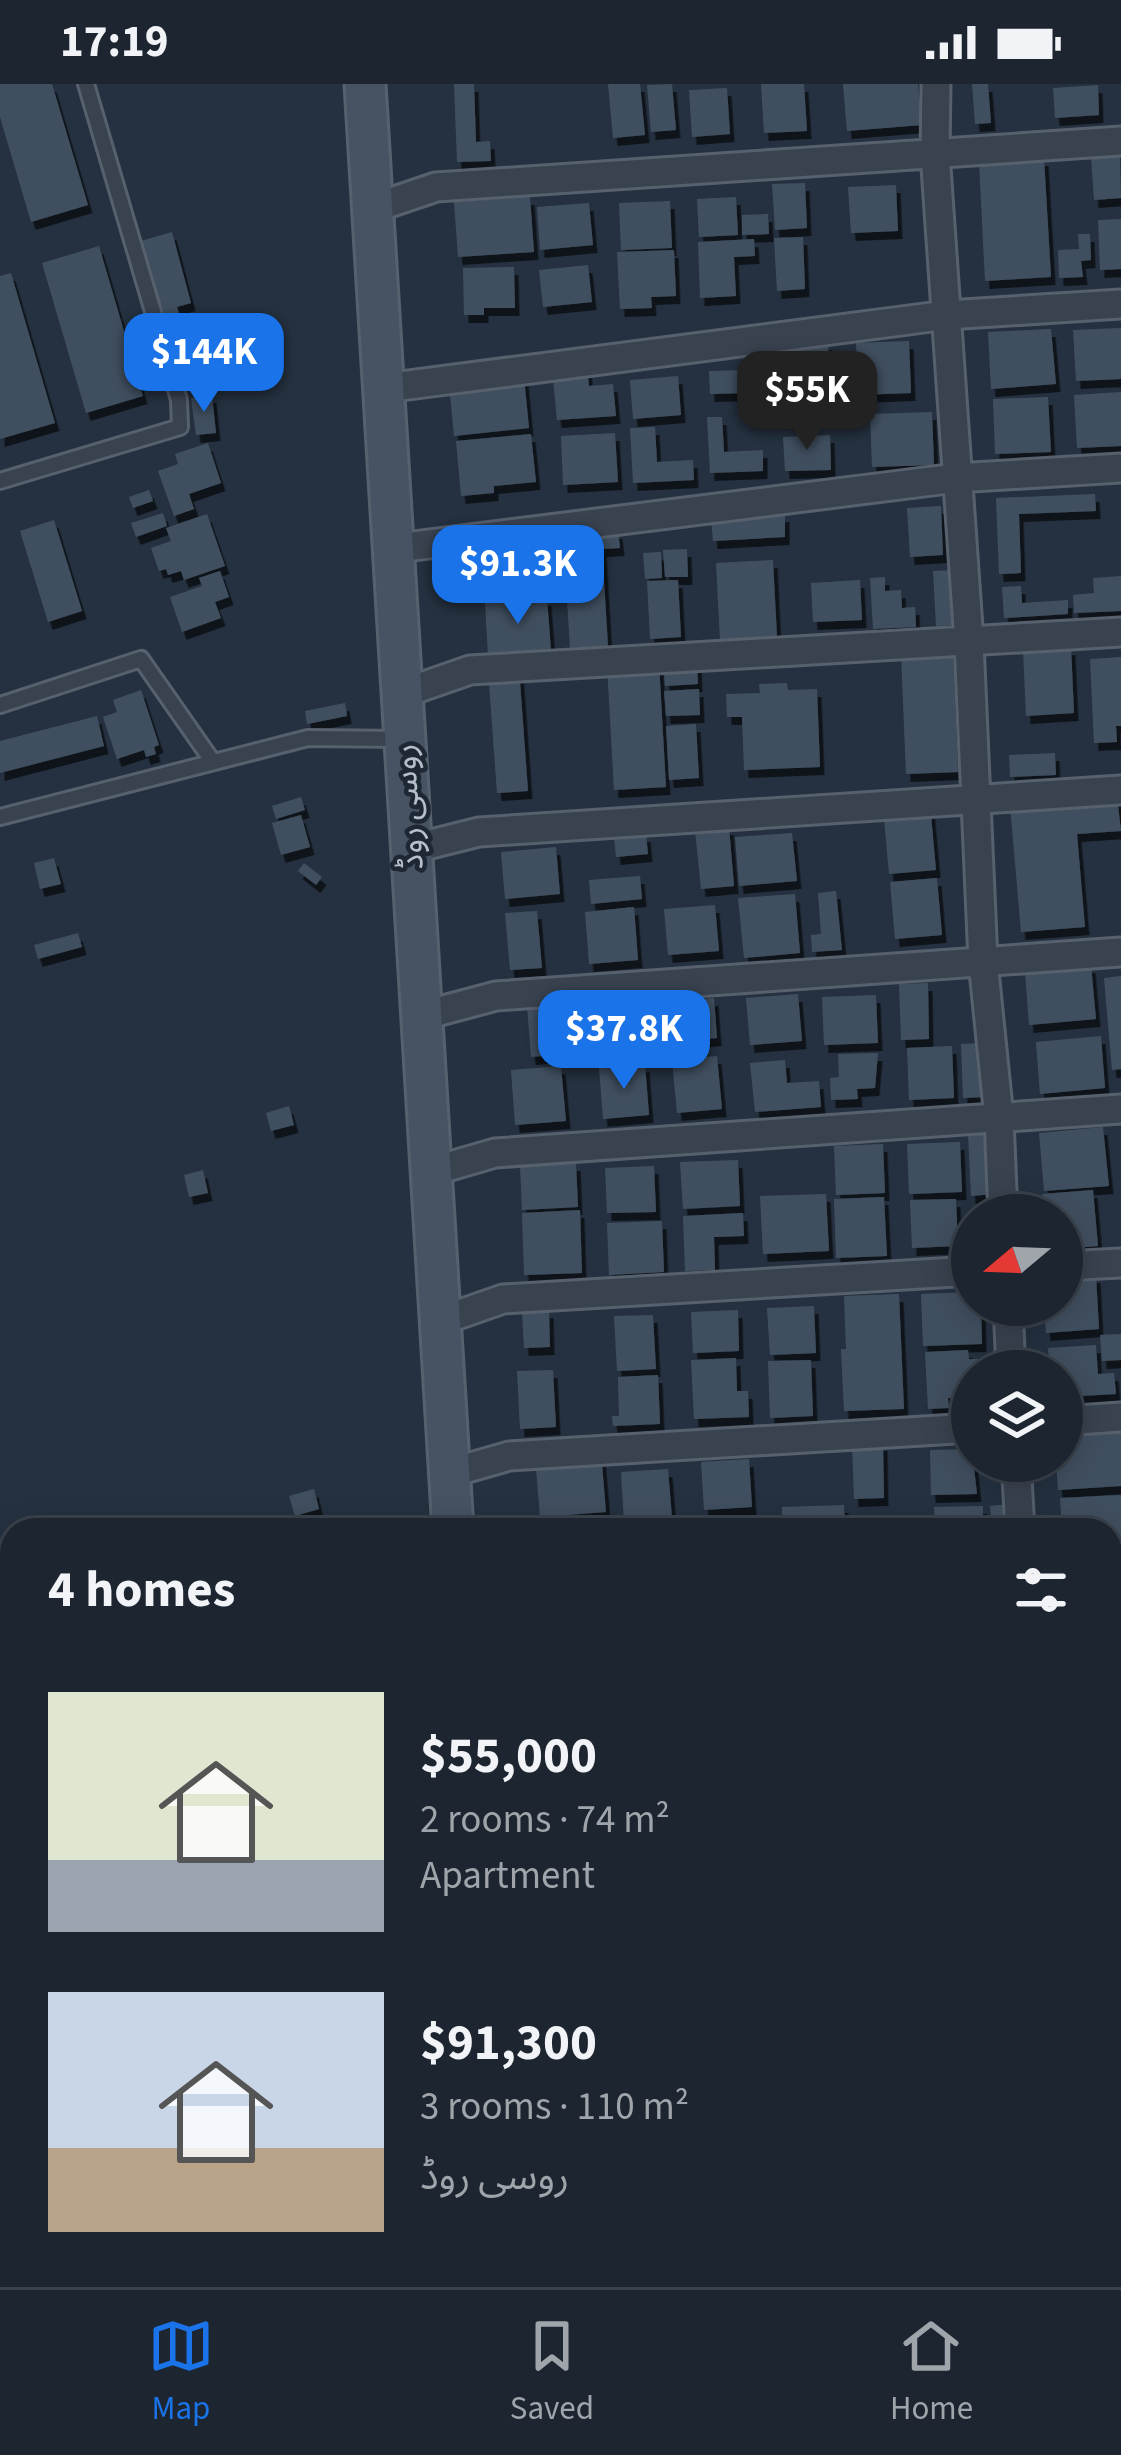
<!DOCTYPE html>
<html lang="en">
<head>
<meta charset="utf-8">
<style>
	body { margin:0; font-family:"Source Sans 3","Noto Sans Arabic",sans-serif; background:#29313c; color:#f1f3f6; height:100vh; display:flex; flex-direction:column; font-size:45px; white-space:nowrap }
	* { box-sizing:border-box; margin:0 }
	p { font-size:39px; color:#a0a5ab }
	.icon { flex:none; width:66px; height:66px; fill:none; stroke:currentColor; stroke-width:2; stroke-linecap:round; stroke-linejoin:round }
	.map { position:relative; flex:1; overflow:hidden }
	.panel { position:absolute; left:0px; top:1434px; width:1122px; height:771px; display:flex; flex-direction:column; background:#1c2530; border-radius:36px 36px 0 0; box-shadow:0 6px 30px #0003,0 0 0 3px #3a424c }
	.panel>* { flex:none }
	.needle { width:78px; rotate:251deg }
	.tools { position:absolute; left:951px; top:1110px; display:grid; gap:24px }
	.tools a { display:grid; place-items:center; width:132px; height:132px; border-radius:50%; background:#1c2530; box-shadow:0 6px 30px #0003,0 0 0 3px #3a424c; font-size:60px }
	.price { position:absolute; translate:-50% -102px; padding:0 27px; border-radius:24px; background:#1a73e8; color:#fff; font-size:39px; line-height:78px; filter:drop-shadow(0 3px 6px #0008) }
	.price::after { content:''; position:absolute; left:50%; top:72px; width:36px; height:27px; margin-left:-18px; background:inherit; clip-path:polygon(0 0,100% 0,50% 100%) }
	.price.on { background:#222; color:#fff }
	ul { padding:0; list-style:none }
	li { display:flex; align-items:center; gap:36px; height:300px; padding:0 48px }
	li span { display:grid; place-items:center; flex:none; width:336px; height:240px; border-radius:0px; color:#555 }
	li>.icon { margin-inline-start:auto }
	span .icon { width:144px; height:144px; fill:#fffc; stroke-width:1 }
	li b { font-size:51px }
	h2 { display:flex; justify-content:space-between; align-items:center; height:144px; padding:0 48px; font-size:51px }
	.status { display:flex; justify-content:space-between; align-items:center; height:84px; padding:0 60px; background:#1c2530; direction:ltr }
	.status svg { height:33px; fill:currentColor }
	.menu { display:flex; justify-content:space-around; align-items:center; height:168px; border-top:3px solid #3a424c; background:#1c2530; font-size:33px; color:#a0a5ab }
	.menu a { display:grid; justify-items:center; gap:6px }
	.menu .on { color:#1a73e8 }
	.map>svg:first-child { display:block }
	.building { fill:#41505f; filter:url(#shadow) }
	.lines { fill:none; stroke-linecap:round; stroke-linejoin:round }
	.service-casing { stroke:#57616e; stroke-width:20 }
	.minor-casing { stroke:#57616e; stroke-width:33 }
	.secondary-casing { stroke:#57616e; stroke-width:45 }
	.service { stroke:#394350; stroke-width:14 }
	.minor { stroke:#394350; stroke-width:27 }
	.secondary { stroke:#475263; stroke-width:39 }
	.labels { text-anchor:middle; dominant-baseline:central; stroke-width:9; stroke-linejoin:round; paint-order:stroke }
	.street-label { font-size:33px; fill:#b6becb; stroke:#1e2835 }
</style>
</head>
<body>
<div class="status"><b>17:19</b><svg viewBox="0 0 49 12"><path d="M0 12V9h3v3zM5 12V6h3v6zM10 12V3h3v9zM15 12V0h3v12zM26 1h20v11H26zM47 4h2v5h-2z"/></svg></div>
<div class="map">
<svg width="1121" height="2203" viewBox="0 0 1121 2203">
	<defs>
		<filter id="shadow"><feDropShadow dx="4.5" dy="8" stdDeviation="0" flood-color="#0009"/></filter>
	</defs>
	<rect width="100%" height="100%" fill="#253140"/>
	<path class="building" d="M0,0H52L88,121L31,138L0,33Z
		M454,0H474L476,58L490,57L491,77L457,78Z
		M608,0H640L645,51L613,54Z
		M672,0L676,46L651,48L647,1Z
		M761,0H804L807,47L764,49Z
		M843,0H918L922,41L847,47Z
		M972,0H988L991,39L975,40Z
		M1098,1L1099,31L1055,34L1053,4Z
		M727,4L730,50L692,53L689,6Z
		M1120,71L1121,114L1094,116L1091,73Z
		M1044,74L1051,193L985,197L979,78Z
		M805,99L807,144L775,146L772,100Z
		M896,101L898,147L851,149L848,103Z
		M530,113L534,168L458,173L454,118Z
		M736,113L738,151L699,153L697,115Z
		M670,117L672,164L621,166L619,119Z
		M589,119L593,161L540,166L537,123Z
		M768,130L769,150L742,151V131Z
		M1121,135V185L1100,186L1098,136Z
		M172,148L191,219L177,223L180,232L166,236L141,157Z
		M1078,150H1090L1091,176L1081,177L1083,193L1059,194L1058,166L1079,165Z
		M803,153L805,205L777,207L774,154Z
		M754,155L755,172L734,173L736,212L700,214L698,158Z
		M99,162L143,312L86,329L42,179Z
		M674,166L676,212L651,213L652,224L620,225L617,168Z
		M588,181L592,218L543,223L539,186Z
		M514,183L515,224H484V231H464L463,184Z
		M11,189L55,339L0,355V192Z
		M1121,244V295L1076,297L1073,246Z
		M1051,245L1056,300L991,305L988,248Z
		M909,257L911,309L858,311L856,259Z
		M828,258L830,310L783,312L780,260Z
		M587,282L589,302L613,300L616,332L557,336L552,284Z
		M750,286L751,309L710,310L709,287Z
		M678,292L681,331L633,335L630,296Z
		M524,293L529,344L454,352L449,300Z
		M1121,308V362L1077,364L1074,311Z
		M212,311L216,349L196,351L191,314Z
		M1048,313L1051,368L995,370L993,315Z
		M932,328L934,381L872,383L870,330Z
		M707,333H722L724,368L763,366V387L710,389Z
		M655,343L657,378L693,376L694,396L633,399L630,344Z
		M615,349L618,398L563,401L561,352Z
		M531,350L536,398L494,402V409L461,412L456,357Z
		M830,351L831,386L785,387L783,353Z
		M208,359L221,399L189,410L194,425L174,432L158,387L178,380L175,370Z
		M149,406L153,417L133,424L129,413Z
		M1095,410L1096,427L1019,430L1021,489L999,490L996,414Z
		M941,422L943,471L910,473L907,424Z
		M163,429L167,442L136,453L131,439Z
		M207,430L225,482L184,496L181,487L168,491L166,485L159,487L151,464L171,457L166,444Z
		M785,430V453L713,457L711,434Z
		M54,436L82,527L48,538L20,447Z
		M618,447L620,464L602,465L608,562L570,564L563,451Z
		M539,458L542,500L484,504L482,462Z
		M687,465L688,493H665L663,466Z
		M661,468L662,494L645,495L643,469Z
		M773,476L777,553L720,556L716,479Z
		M954,486L957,541L936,542L933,487Z
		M220,487L229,513L215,518L221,534L182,548L170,513L202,502L199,494Z
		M1121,492V527L1074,529L1073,511L1094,509L1093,494Z
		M885,493V507L901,506L902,524L915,523L916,543L873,545L870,494Z
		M678,496L681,553L650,555L647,497Z
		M860,496L862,536L813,538L811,499Z
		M1021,502L1022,519L1068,516V530L1004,534L1002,503Z
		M547,514L551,567L488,572L485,518Z
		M1071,563L1074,629L1026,632L1023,566Z
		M953,567L958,688L906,690L901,570Z
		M1121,573V642H1116L1117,658L1094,659L1090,575Z
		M697,576L698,600L665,602L663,577Z
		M659,579L666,703L614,706L607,581Z
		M519,584L528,707L497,709L488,586Z
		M787,599L788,606L817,605L820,683L744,686L742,633H727L726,610L760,609L759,600Z
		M699,605L700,631L666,632L664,607Z
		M141,606L159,661L154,663L156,670L146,673L144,666L117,675L103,633L117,628L113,616Z
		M345,619L347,632L307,640L305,627Z
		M97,632L104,662L0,689V657Z
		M696,640L699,694L669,696L666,642Z
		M1055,669L1056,691L1010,693L1009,671Z
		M1117,712L1121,747L1077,750L1085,843L1021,848L1010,721Z
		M301,713L305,726L276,735L272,722Z
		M930,720L936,786L889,790L883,724Z
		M301,731L310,763L281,771L272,739Z
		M729,743L734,802L701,805L695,746Z
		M792,749L797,797L739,802L735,753Z
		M646,750L648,770L616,773L614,752Z
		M556,763L560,810L505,815L501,768Z
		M54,774L61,800L40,805L34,779Z
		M304,779L322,793L316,801L298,787Z
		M640,792L642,815L591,820L589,796Z
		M937,794L942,851L895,855L890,798Z
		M836,807L842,866L812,868L811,851L821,850L818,809Z
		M795,810L800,869L744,874L738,814Z
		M715,821L719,867L668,871L664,825Z
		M634,823L638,876L589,880L585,828Z
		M537,827L542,884L510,886L505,829Z
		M78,849L82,863L38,875L34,861Z
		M1091,881L1096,935L1029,941L1025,887Z
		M1121,892V985L1112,986L1104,894Z
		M928,899L929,955L901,956L899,900Z
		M798,910L802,957L750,961L746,914Z
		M876,911L878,959L824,961L822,913Z
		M714,914L717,954L672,958L669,918Z
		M576,917L580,969L531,973L527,922Z
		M654,928L657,970L599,975L596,933Z
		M1101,952L1105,1004L1040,1010L1036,958Z
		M983,959L985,1013L963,1014L961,960Z
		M952,962L954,1014L909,1016L907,964Z
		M878,969L875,1004L857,1005L858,1015L831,1016L830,994L839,993L838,970Z
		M717,972L722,1025L677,1029L672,976Z
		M785,976L787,999L819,997L821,1023L755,1028L750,979Z
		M645,980L649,1031L603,1035L599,984Z
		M561,982L566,1037L515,1041L511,986Z
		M289,1022L294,1041L271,1047L266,1029Z
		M1103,1043L1109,1102L1044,1107L1039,1049Z
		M992,1049L995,1110L971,1112L968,1050Z
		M960,1058L962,1108L909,1110L907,1060Z
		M883,1060L885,1109L836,1111L834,1062Z
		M738,1076L740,1122L683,1125L680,1078Z
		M576,1079L578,1123L522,1126L520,1082Z
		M654,1082L656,1128L607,1129L605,1084Z
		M203,1086L208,1109L189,1113L184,1091Z
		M1093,1106L1098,1162L1062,1165V1131H1044L1042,1110Z
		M826,1110L829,1167L763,1170L760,1112Z
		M884,1113L887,1172L836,1174L834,1115Z
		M956,1115L958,1162L912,1164L910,1116Z
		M580,1126L582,1189L524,1191L522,1129Z
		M743,1129L744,1152L714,1153L715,1186L685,1187L683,1132Z
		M662,1137L664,1188L609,1191L607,1139Z
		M1096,1191L1099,1245L1046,1249L1044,1221H1062V1193Z
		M972,1208V1221H981L982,1260L923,1262L921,1210Z
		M899,1210L904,1325L844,1327L841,1265H846L844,1212Z
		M814,1222L816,1269L770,1271L767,1224Z
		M549,1226L550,1263L524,1264L522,1228Z
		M738,1226L739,1267L693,1269L691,1228Z
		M653,1231L656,1285L617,1287L614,1232Z
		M1121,1250V1276L1102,1277L1100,1251Z
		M1096,1261L1098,1290L1114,1289L1116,1310L1062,1313V1287H1050L1048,1264Z
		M968,1266L969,1275H980L981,1287H972L971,1313L948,1314L949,1324L928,1325L925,1268Z
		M736,1274L737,1307H748L749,1333L694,1335L691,1276Z
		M811,1276L813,1332L770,1334L768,1277Z
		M553,1286L556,1343L520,1345L517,1287Z
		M658,1291L660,1340L613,1342L612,1332H619L618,1293Z
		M1121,1348V1402L1058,1406L1056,1377H1062V1352Z
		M883,1359L884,1414L854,1415L852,1360Z
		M972,1365L977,1410L931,1411L930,1366Z
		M601,1368L606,1428L540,1433L535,1372Z
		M749,1375L752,1423L704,1426L701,1378Z
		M668,1385L672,1434L624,1438L621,1388Z
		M314,1405L319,1425L295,1432L289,1412Z
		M1121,1411V1468L1110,1469V1446H1062L1060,1414Z
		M1009,1420L1011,1446H992L990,1422Z
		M844,1421L845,1446H782V1423Z
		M983,1422V1437H973V1446H935L934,1423Z
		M746,1431L747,1446H704L703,1434Z
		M1121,1556V1613H1110V1557Z
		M1121,1651V1712L1110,1713V1652Z
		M1121,1721V1769L1110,1770V1722Z
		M1110,1819H1121V1864L1110,1865Z
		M1110,1870H1119L1121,1931L1110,1932Z
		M1121,1962V2022L1110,2023V1963Z
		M1110,2120H1121V2173H1110Z
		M1121,2184V2203H1106L1110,2185Z
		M589,2193H657V2196L589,2203Z
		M676,2193H730L731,2199L677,2203Z
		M903,2193H930L931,2203H904Z
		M981,2193H1038L1039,2202L982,2203Z"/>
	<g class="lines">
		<defs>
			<path id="service" d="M0,397L180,343L179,316L86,0
				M0,621L141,575L213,678
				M0,733L308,654L403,655"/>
			<path id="minor" d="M936,0L935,69L969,558L983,877L999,1034L1003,1131
				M374,124L436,103L1121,57
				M385,304L947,231L1121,220
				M397,464L956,394L1121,384
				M401,610L470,586L1121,548
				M411,765L479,748L1121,706
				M421,932L496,912L1121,868
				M433,1087L495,1069L1121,1025
				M1062,1182L1121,1179
				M1008,1221L1011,1287
				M440,1237L503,1215L972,1187
				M1062,1337L1121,1333
				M1016,1377L1020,1446
				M450,1389L509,1372L972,1344
				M1110,1486L1121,1485
				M1110,1638L1121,1637
				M1110,1789H1121
				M1110,1955L1121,1954
				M1110,2105H1121
				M1072,2193L1073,2203"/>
			<path id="secondary" d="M365,0L453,1446
				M502,2193L503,2203"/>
		</defs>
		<use href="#service" class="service-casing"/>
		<use href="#minor" class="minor-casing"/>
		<use href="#secondary" class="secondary-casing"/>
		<use href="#service" class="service"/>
		<use href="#minor" class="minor"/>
		<use href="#secondary" class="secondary"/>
	</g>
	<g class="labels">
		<g class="street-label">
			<text transform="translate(408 723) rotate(-94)">روسی روڈ</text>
		</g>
	</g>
</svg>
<div class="tools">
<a><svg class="needle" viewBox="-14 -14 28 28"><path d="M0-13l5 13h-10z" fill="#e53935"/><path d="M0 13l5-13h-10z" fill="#a0a5ab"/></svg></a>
<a><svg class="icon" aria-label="layers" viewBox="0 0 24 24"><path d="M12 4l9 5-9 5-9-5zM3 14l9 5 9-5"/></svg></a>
</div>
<b class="price" style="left:204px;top:331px">$144K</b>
<b class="price on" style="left:807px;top:369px">$55K</b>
<b class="price" style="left:518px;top:543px">$91.3K</b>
<b class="price" style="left:624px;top:1008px">$37.8K</b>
<section class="panel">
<h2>4 homes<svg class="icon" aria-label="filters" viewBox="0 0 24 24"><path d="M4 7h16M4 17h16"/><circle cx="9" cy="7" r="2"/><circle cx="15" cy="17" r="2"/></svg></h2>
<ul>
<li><span style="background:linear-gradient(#dfe7d0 70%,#9aa5b1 0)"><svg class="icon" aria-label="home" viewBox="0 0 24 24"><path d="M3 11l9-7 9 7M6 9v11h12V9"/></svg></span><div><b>$55,000</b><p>2 rooms · 74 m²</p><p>Apartment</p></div></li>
<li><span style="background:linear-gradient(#c9d6e8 65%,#b9a48a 0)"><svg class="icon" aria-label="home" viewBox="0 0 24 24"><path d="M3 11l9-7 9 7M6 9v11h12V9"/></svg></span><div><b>$91,300</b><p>3 rooms · 110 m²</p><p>روسی روڈ</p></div></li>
</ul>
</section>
</div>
<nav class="menu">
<a class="on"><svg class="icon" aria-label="map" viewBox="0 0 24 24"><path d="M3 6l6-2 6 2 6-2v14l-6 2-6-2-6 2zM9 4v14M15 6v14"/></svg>Map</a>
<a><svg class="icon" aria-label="saved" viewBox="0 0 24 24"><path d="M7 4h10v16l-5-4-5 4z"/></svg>Saved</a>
<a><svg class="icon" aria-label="home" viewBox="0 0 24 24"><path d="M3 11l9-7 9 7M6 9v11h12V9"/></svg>Home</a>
</nav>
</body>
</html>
